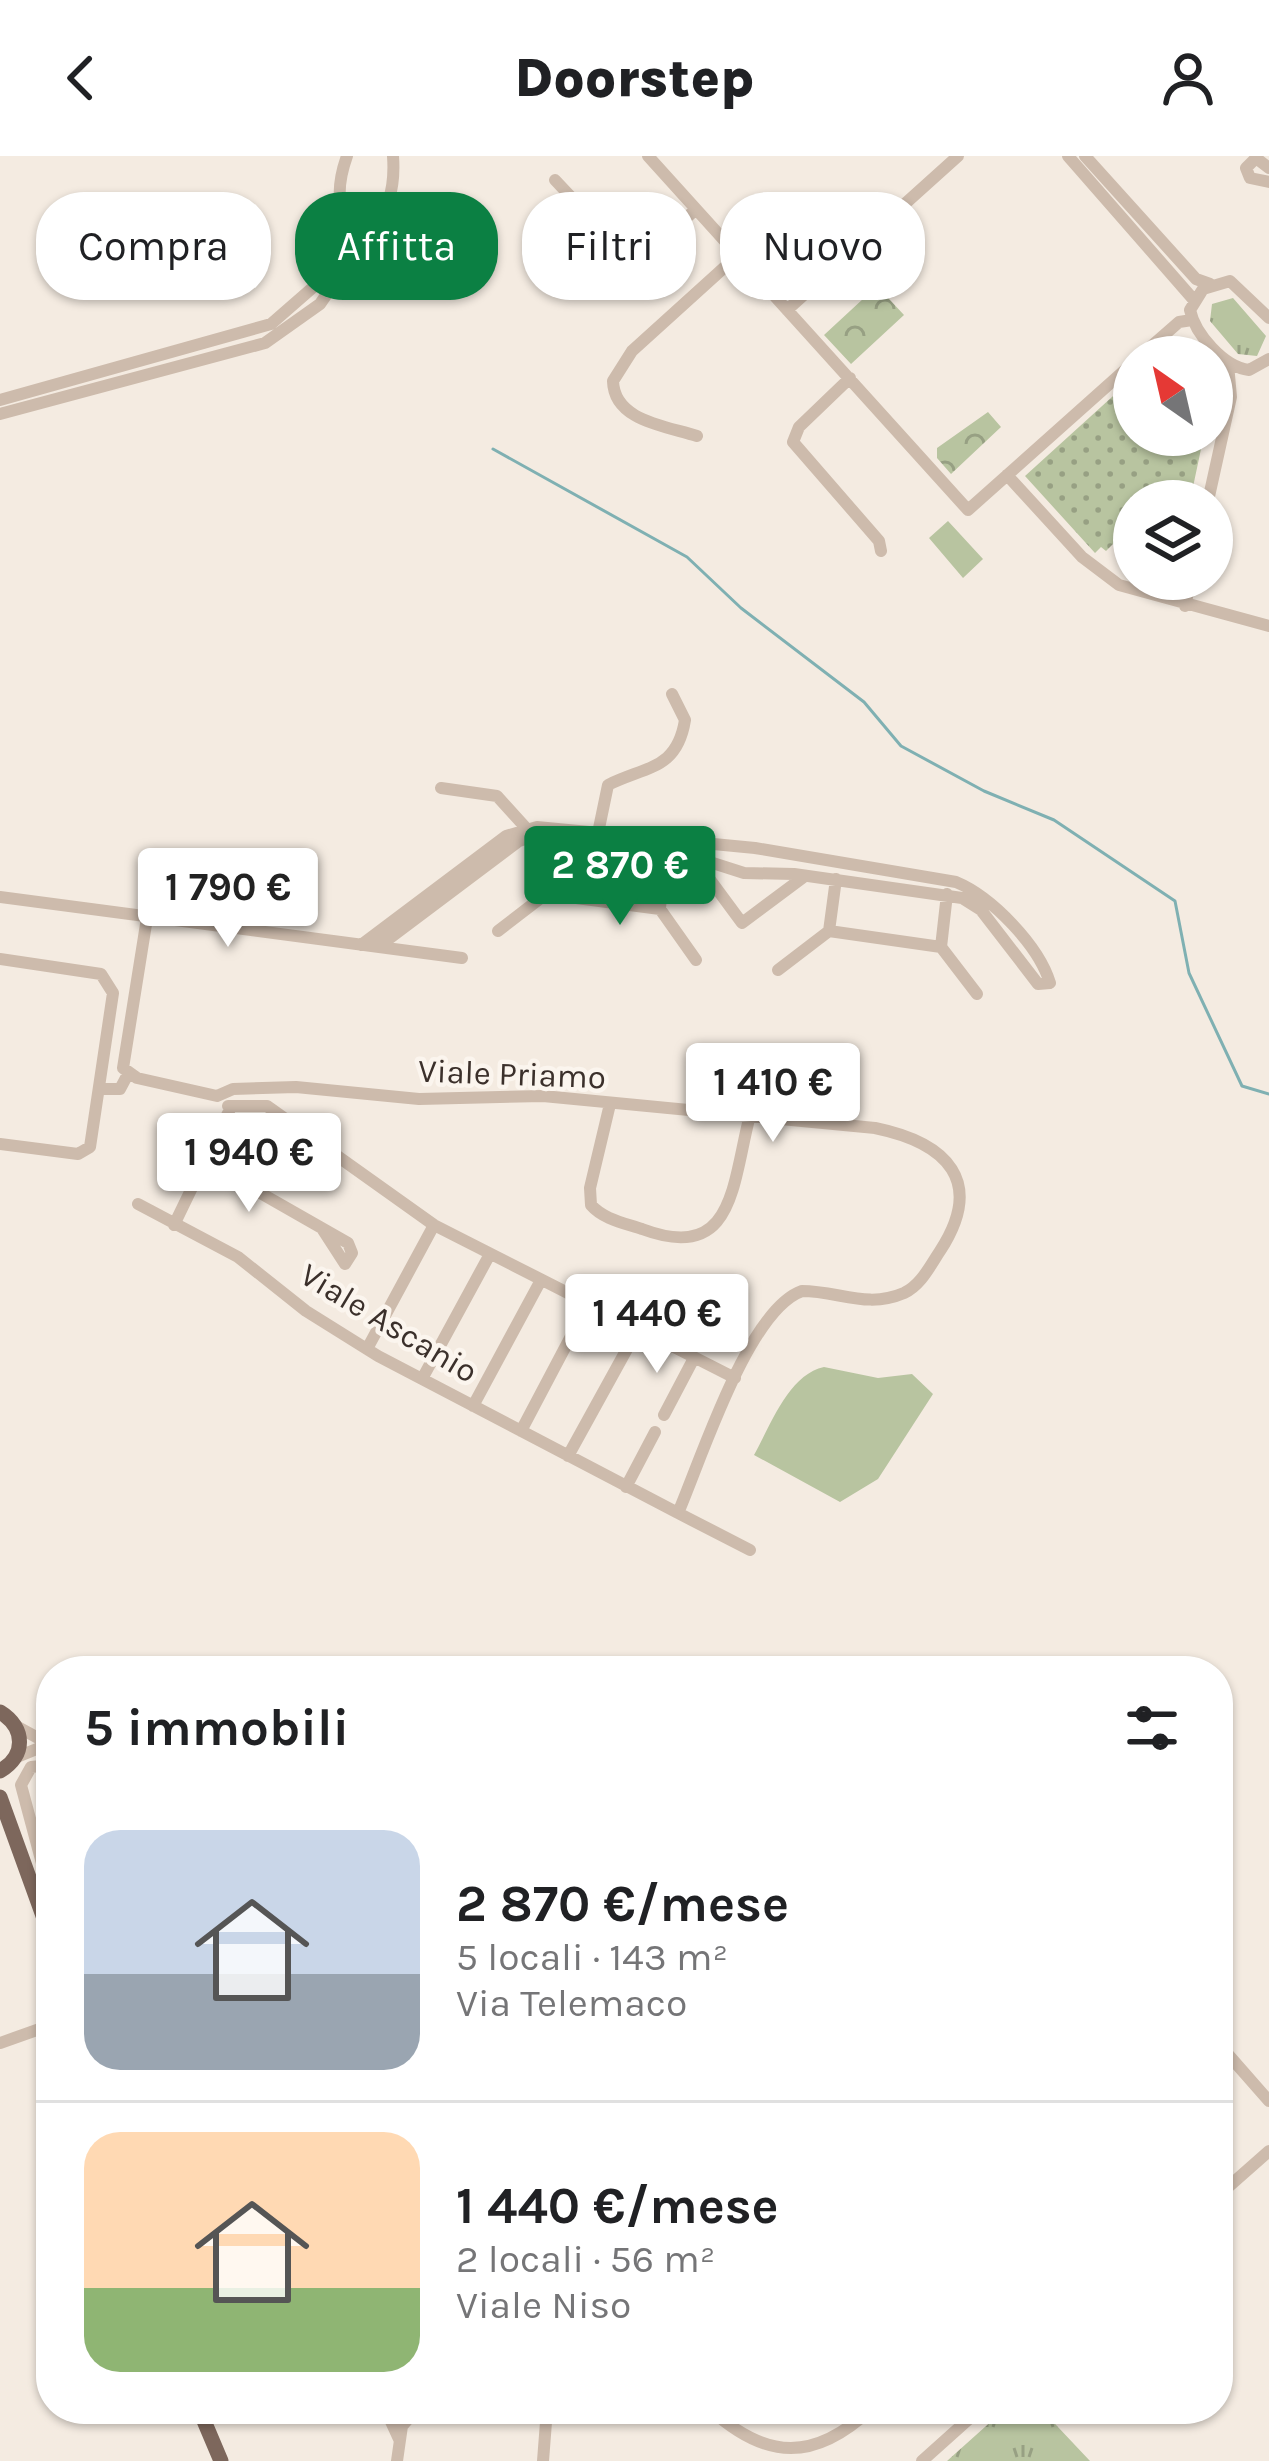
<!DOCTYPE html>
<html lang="it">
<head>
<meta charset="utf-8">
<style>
	body { margin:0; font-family:Karla,sans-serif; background:#f6f6f6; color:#202124; height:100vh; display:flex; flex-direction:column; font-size:45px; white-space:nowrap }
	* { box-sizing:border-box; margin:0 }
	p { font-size:39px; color:#757577 }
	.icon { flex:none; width:66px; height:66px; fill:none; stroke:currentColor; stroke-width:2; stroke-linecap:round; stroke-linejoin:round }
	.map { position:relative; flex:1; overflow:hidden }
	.side { position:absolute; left:36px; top:1500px; width:1197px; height:768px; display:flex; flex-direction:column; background:#fff; border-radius:48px; box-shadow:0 3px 9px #0004 }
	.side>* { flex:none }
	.top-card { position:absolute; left:36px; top:36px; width:1197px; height:108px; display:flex; gap:24px }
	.needle { width:78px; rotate:326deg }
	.tools { position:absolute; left:1113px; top:180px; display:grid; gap:24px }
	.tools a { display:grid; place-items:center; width:120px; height:120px; border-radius:50%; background:#fff; box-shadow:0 3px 9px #0004; font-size:60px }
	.price { position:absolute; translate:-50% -102px; padding:0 27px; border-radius:12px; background:#fff; color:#222; font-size:39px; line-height:78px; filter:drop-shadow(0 3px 6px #0008) }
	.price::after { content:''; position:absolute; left:50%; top:72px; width:36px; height:27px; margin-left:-18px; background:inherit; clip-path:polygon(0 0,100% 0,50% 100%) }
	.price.selected { background:#0b8043; color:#fff }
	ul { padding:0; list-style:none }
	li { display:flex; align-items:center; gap:36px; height:300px; padding:0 48px }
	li+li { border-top:3px solid #e0e0e0 }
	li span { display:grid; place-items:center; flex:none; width:336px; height:240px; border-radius:36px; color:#555 }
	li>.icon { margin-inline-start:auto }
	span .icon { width:144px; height:144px; fill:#fffc; stroke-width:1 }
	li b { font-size:51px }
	h2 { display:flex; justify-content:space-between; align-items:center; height:144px; padding:0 48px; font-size:51px }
	.chip { padding:0 42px; border-radius:48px; background:#fff; box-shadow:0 3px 9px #0004; font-size:42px; line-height:108px }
	.chip.selected { background:#0b8043; color:#fff }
	header { display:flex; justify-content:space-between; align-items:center; height:156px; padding:0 48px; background:#fff; font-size:54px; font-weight:800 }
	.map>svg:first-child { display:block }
	.grass { fill:url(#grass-tufts) }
	.forest { fill:url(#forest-crowns) }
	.garden { fill:url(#garden-dots) }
	.pitch { fill:#b8c4a0 }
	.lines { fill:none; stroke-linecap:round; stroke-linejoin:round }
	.stream { stroke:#7fb0b2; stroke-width:3 }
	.minor { stroke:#cdbbac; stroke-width:12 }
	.major { stroke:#7d675c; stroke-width:15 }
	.labels { text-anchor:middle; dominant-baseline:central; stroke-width:9; stroke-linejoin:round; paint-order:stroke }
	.street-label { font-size:33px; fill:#3b302b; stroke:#fbf5ee }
</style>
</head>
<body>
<header><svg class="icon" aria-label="back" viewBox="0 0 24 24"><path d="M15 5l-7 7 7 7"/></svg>Doorstep<svg class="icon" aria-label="person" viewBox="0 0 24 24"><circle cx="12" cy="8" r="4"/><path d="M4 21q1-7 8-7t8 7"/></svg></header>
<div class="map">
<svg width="1269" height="2305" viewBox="0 0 1269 2305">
	<defs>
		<pattern id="grass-tufts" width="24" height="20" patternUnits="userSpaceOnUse" patternTransform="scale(3)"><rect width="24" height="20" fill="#b8c4a0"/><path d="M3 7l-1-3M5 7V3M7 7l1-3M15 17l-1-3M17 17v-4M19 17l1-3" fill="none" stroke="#97a083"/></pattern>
		<pattern id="forest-crowns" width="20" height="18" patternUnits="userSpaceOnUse" patternTransform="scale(3)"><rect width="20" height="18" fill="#b8c4a0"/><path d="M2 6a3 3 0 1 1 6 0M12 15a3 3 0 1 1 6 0" fill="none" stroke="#97a083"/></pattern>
		<pattern id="garden-dots" width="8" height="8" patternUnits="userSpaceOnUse" patternTransform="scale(3)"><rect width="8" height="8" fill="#b8c4a0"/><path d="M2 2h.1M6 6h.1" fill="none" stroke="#97a083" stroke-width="1.8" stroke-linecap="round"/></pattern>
	</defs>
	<rect width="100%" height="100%" fill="#f4ebe1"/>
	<path class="grass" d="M1233,142L1266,180L1257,200L1238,198L1210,165L1212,148Z
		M1005,2253H1041L1090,2305H947Z"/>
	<path class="forest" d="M877,130L904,159L851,208L824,179Z
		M988,256L1001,271L951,318L937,302V292Z"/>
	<path class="garden" d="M1134,221V279H1204L1190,345H1134V379L1125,376L1106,395L1101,391L1095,397L1025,320Z"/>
	<path class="pitch" d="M948,365L983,403L963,422L929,382Z
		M824,1211L878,1222L912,1218L933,1238L878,1323L840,1346L754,1299C771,1269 788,1219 824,1211Z"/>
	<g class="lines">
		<path class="stream" d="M493,293L687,401L741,452L864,546L901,590L984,635L1054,664L1175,745L1189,817L1242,930L1269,938"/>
		<path class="minor" d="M347,0C338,25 332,64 362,75C390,65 395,27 393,0
			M648,0L968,354L1134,206
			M1068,0L1193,143
			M1085,0L1196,123L1210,128
			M1269,12L1256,2L1246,12L1250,22L1269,26
			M555,24L635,109L696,53
			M787,154L958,0
			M1269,162L1230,125L1203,133L1190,154C1195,178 1224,211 1249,214L1269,203
			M1139,201L1179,166L1192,164
			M850,222L799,271L793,286L879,385L881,395
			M0,244L271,168L326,120L343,58
			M0,258L265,187L320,148L372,72
			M697,280C666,270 614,265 613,225L632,195L738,99
			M1007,319L1082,401L1119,429L1269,470
			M1208,345L1231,241L1228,208
			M1185,450L1191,423
			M441,632L497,640L526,672
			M598,677L608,629C646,610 677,614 685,564L672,538
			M694,702L742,767L805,720
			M546,738L660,753L696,804
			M947,738L941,791L977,838
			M0,741L462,802
			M660,753L664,697
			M147,762L123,912L137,922L217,940
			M498,775L546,738L555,682
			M829,775L941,791
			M361,789L506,680L537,671L755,692L956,726C992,741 1039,790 1050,827L1038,828L981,754L962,742L794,718L744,717L694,701L537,679L519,685L378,791
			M0,803L101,818L113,837L90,991L78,998L0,988
			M778,814L829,775L836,723
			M101,933H120L128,918
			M610,948L590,1032L591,1049C603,1063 624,1067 642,1073C733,1107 732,1031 749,963
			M228,950H267
			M267,950L434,1069L735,1222
			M206,1006L348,1087L352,1097L345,1108L323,1074
			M138,1048L238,1101L306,1155L378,1200L678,1357C701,1304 748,1154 802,1135C839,1135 867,1153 904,1137C921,1129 930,1110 940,1095C985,1026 948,987 875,972L543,940L419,943L296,931L233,933L217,940
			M174,1069L230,953
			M367,1193L434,1069
			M422,1223L490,1098
			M473,1250L541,1124
			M664,1259L694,1202
			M521,1275L588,1148
			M568,1300L638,1173
			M626,1331L655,1276
			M678,1357L750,1394
			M1007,1515L1011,1511
			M16,1570L49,1588L17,1601
			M51,1609L31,1611L21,1629L51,1741
			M0,1887L51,1869
			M1218,1887L1269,1945
			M1218,2040L1269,1995
			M710,2253C767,2305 815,2305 871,2253
			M399,2283L388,2259L408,2261
			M397,2305L402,2270L417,2253
			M543,2305L547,2253
			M922,2305L980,2253"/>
		<path class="major" d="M0,1556C26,1572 26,1600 0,1615
			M0,1641L51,1782
			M199,2253L221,2305"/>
	</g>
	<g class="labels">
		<g class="street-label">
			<text transform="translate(512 918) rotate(2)">Viale Priamo</text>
			<text transform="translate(389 1167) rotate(31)">Viale Ascanio</text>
		</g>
	</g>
</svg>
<div class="tools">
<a><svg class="needle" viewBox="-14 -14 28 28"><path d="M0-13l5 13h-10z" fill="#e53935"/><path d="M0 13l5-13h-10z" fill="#757577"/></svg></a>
<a><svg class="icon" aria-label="layers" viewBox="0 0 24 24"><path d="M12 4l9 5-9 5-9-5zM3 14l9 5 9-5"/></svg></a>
</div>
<b class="price selected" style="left:620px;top:772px">2 870 €</b>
<b class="price" style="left:228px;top:794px">1 790 €</b>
<b class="price" style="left:773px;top:989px">1 410 €</b>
<b class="price" style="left:249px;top:1059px">1 940 €</b>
<b class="price" style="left:657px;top:1220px">1 440 €</b>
<div class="top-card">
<a class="chip">Compra</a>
<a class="chip selected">Affitta</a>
<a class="chip">Filtri</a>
<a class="chip">Nuovo</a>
</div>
<section class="side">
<h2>5 immobili<svg class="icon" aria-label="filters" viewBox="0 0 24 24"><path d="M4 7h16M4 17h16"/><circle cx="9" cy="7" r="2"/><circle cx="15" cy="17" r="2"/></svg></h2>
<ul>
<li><span style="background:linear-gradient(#c9d6e8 60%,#9aa5b1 0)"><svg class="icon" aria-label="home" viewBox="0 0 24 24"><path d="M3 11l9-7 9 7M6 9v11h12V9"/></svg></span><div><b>2 870 €/mese</b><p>5 locali · 143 m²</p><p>Via Telemaco</p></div></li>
<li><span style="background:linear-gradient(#ffd9b3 65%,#8fb573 0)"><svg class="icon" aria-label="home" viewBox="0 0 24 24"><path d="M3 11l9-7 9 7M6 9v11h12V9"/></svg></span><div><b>1 440 €/mese</b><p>2 locali · 56 m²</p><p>Viale Niso</p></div></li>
</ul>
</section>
</div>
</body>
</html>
